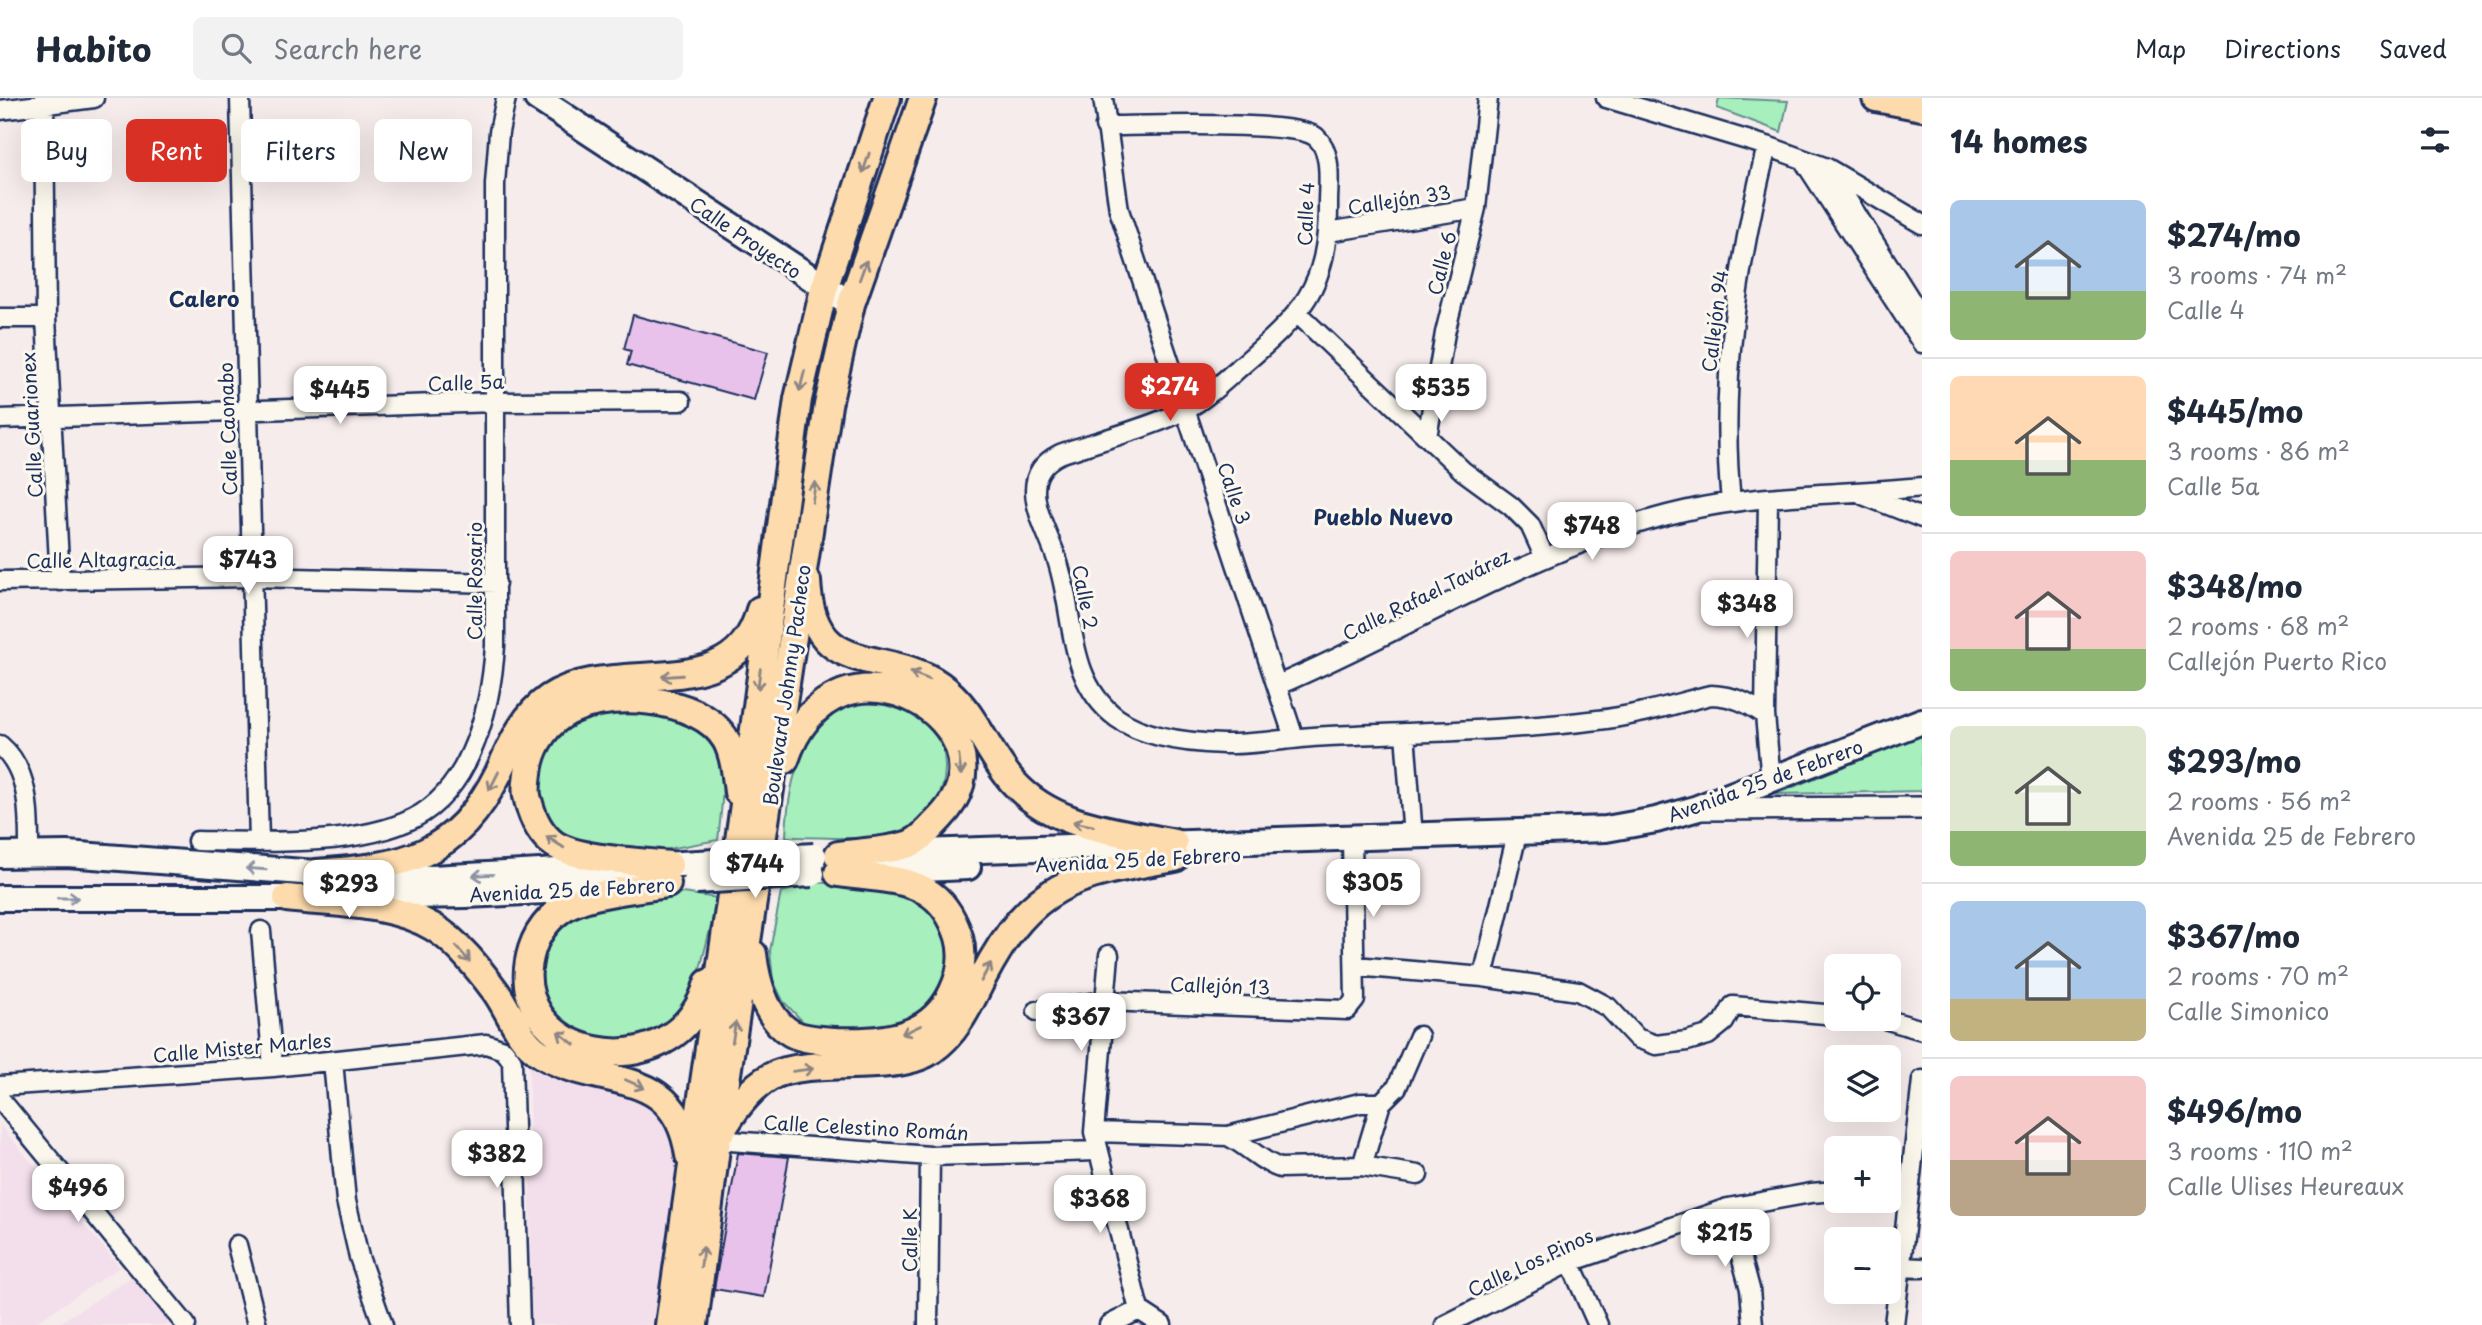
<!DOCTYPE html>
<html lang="en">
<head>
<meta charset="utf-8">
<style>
	body { margin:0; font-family:"Playpen Sans",sans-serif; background:#f2f2f3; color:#1f2937; height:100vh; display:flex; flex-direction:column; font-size:26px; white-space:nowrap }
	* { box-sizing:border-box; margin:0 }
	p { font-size:23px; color:#747a83 }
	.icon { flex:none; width:38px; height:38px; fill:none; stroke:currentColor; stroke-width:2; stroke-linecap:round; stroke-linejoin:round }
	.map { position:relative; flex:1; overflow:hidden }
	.side { display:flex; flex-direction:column; background:#fff; width:560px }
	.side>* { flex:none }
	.hud { position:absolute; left:21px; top:21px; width:665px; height:63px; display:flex; gap:14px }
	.fabs { position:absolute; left:1824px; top:856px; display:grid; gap:14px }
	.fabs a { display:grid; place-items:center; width:77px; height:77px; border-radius:10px; background:#fff; box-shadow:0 7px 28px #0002; font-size:35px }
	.price { position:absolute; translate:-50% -60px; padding:0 16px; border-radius:14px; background:#fff; color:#222; font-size:23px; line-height:46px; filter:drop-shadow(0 2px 4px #0008) }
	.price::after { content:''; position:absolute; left:50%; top:42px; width:21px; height:16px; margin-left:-10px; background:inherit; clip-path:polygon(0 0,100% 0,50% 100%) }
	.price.current { background:#d93025; color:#fff }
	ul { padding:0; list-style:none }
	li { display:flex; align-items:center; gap:21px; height:175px; padding:0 28px }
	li+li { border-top:2px solid #e0e1e3 }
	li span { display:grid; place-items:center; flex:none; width:196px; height:140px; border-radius:10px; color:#555 }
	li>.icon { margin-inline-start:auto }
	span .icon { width:84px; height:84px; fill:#fffc; stroke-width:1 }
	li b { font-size:30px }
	h2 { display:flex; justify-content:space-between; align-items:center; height:84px; padding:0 28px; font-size:30px }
	.chip { padding:0 24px; border-radius:10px; background:#fff; box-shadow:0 7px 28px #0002; font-size:24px; line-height:63px }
	.chip.current { background:#d93025; color:#fff }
	header { display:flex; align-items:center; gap:42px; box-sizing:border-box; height:98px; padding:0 35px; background:#fff; border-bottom:2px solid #e0e1e3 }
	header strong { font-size:33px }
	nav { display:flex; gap:38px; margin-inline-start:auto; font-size:24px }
	.search { width:490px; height:63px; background:#f2f2f3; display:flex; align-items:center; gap:18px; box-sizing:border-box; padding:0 24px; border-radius:10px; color:#747a83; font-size:26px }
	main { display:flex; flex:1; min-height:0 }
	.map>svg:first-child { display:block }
	.built { fill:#f3dfec }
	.green { fill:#a7efbd; stroke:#618f8e; stroke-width:2 }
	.building { fill:#e9c2eb; stroke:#1b2f5e; stroke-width:2 }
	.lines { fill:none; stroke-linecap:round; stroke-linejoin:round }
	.minor-casing { stroke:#1b2f5e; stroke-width:23 }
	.tertiary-casing { stroke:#1b2f5e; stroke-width:26 }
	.secondary-casing { stroke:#1b2f5e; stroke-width:30 }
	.primary-casing { stroke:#1b2f5e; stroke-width:32 }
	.minor { stroke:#fbf7ec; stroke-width:18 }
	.tertiary { stroke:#fbf7ec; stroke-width:21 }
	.secondary { stroke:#fbf7ec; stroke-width:24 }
	.primary { stroke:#fddbac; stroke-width:26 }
	.secondary-bridge-casing { stroke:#1b2f5e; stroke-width:30; stroke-linecap:butt }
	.secondary-bridge { stroke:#fbf7ec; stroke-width:24 }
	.oneway { stroke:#8c8585 }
	.oneway2 { stroke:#8b93a5 }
	.labels { text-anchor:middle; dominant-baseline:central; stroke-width:6; stroke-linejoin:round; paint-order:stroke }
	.street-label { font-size:19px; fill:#1b2f5e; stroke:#fbf7ec }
	.neighbourhood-label { font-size:21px; font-weight:bold; fill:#1b2f5e; stroke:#fbf7ec }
</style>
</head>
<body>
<header>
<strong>Habito</strong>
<div class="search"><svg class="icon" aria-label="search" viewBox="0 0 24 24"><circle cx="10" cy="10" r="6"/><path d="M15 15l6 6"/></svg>Search here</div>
<nav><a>Map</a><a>Directions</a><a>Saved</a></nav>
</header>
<main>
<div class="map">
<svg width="1922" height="1227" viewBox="0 0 1922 1227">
	<rect width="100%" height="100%" fill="#f7ecec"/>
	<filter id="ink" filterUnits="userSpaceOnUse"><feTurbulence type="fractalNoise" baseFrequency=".0143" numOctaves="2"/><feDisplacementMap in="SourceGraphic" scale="14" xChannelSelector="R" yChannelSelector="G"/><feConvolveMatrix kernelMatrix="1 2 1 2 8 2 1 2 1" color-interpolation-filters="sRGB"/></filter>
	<g filter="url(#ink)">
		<path class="built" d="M529,965L569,985L629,993L666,1015L685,1079L660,1227H531Z
			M0,1027L120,1169L32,1227H0Z
			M133,1178L170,1227H56Z"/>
		<path class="green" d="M1719,0L1788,3L1781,34L1717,10Z
			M864,600C878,603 900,603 912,609C957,634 956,708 909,730C873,746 825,738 786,739C788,678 803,622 864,600Z
			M660,612C732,643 726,672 718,742L652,754L596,753L553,731L540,705L536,676L543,647L573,618Z
			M1922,636V693L1776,696Z
			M852,784L911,795L947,828L952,857L946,887L929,914L904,933L833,936L805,926L783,903L773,882L770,853L781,794L819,785Z
			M682,795L718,800L697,883L670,930L622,949L571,933L553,913L542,888L540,861L558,819L639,797Z"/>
		<path class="building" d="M633,217L768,254L754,302L627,267L631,253L624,251Z
			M738,1055L789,1059L764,1199L714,1191Z"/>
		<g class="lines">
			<defs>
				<path id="minor" d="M44,0L46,220L60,483
					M240,0L259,744
					M1103,0L1119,112L1294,640
					M1606,0L1767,48L1827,70L1922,126
					M0,12L94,0
					M1105,28C1141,28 1295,22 1316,39C1333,54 1328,86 1328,105C1329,190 1301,217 1240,269C1223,284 1205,301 1185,312C1152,329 1097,343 1060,356C1015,378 1042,421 1055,456C1076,511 1064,581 1117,620C1145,640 1191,645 1224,646C1258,647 1294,639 1329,638C1418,634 1509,633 1598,622C1636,618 1674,606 1711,597C1733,598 1747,604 1765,617
					M1804,63L1922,245
					M1829,73L1922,220
					M1328,134L1476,110
					M1298,216L1463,373L1511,408L1530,427L1545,460
					M0,220H46
					M0,321L494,304L681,303
					M1427,339L1445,235L1476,110L1488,0
					M1863,397L1922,420
					M1768,400L1765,617L1771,683
					M1731,404C1719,284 1738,165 1767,48
					M0,483L253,479L496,485
					M1278,587C1412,530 1540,446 1684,413C1761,395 1843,397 1922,389
					M1405,635L1413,739
					M0,647C31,673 29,720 29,756
					M197,743C259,744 359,749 414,720C472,690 491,608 495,548V86L499,34L506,0
					M261,833L273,969
					M1109,857L1094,1034L1139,1212
					M1355,868L1483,879L1578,893L1608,909L1637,940L1656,947L1687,943L1708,937L1724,924L1733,908L1836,917
					M1483,879L1517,736
					M1037,913L1104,903L1347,912L1355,902L1352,741
					M1881,920L1922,932
					M333,963L346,1103L359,1159L383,1227
					M0,988L273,969L486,946L504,952L512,963L520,1227
					M0,1001L186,1227
					M1381,1005L1397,989L1419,938
					M1094,1034L1228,1038L1360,1005H1381L1362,1068
					M1228,1038C1247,1047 1261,1064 1280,1070L1362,1068L1418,1077
					M717,1042L930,1058L1097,1053
					M1888,1090L1909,1089
					M1728,1110L1750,1191L1753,1227
					M237,1147L257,1227
					M1570,1164L1598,1227
					M1900,1169L1922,1170
					M1139,1212L1162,1227
					M928,1227L930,1058
					M1109,1227L1139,1212
					M1445,1227L1570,1164L1728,1110L1811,1095L1836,1093
					M1894,1227L1922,982"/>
				<path id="tertiary" d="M1701,711L1922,710"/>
				<path id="secondary" d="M537,0L851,206
					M892,755L1606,731L1656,722L1695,711L1922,623
					M0,757L67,756L316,775L432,780L698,765
					M875,773L968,769
					M354,799L466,797L605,790
					M0,800H307"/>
				<path id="primary" d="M1876,0L1922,9
					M807,483C812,584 886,548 940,587C975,612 986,654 1013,684C1054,730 1118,733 1174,745
					M785,662C836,512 1027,631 940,720C932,728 923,740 912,745C894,753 858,754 838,757
					M669,767C639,763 578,762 554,746C540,736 532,718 528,702C525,693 527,685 528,675C530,653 542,631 561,618C601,590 700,597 726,642C734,657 736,677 738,694
					M316,775C404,769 457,759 499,674C512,646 523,618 549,600C613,556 735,612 760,512
					M667,786C639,791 605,793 578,803C557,810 539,829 532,851C498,960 675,1000 708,885
					M287,800C335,806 391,804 433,829C457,843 479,871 496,894C510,914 518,940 538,954C597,994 675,962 689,1057
					M753,856C756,882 765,920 791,935C804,942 822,942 837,943C861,944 889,943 911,934C947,920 969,875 959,839C953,820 943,803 926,793C902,779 864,779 838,775
					M721,1034C732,1015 750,990 770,979C795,965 847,968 875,966C894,965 916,963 932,952C957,935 970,905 983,879C1033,783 1075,777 1175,760
					M669,1227L742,721L798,301L824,191L887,0
					M694,1227L717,1042L828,307L851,206L923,0"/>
			</defs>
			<use href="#minor" class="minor-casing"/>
			<use href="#tertiary" class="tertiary-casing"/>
			<use href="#secondary" class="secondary-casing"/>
			<use href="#primary" class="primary-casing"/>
			<use href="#minor" class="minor"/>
			<use href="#tertiary" class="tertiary"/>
			<use href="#secondary" class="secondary"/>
			<use href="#primary" class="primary"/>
			<defs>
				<path id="secondary-bridge" d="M698,765L814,758
					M696,783L812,776"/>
			</defs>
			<use href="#secondary-bridge" class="secondary-bridge-casing"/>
			<use href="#secondary-bridge" class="secondary-bridge"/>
		</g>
		<defs><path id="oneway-shaft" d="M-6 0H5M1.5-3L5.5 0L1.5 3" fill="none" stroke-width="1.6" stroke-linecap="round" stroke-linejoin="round" transform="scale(1.75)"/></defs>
		<g class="oneway">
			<use href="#oneway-shaft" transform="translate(866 65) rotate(108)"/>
			<use href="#oneway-shaft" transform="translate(863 172) rotate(-70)"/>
			<use href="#oneway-shaft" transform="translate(802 283) rotate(104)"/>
			<use href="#oneway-shaft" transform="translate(814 394) rotate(-80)"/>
			<use href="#oneway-shaft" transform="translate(672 578) rotate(176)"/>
			<use href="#oneway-shaft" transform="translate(920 578) rotate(-159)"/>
			<use href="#oneway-shaft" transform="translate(759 581) rotate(97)"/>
			<use href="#oneway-shaft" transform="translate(960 667) rotate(84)"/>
			<use href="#oneway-shaft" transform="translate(494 683) rotate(117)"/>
			<use href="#oneway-shaft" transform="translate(1083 726) rotate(-168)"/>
			<use href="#oneway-shaft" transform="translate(555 744) rotate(-147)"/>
			<use href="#oneway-shaft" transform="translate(463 856) rotate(49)"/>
			<use href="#oneway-shaft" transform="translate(986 874) rotate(-62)"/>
			<use href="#oneway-shaft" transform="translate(911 932) rotate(155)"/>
			<use href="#oneway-shaft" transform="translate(734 934) rotate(-81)"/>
			<use href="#oneway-shaft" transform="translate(566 940) rotate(-143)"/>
			<use href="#oneway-shaft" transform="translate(803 972) rotate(-7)"/>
			<use href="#oneway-shaft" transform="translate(635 986) rotate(24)"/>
			<use href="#oneway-shaft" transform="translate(702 1159) rotate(-83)"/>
		</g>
		<g class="oneway2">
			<use href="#oneway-shaft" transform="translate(256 771) rotate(-176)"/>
			<use href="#oneway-shaft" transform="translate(483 777) rotate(177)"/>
			<use href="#oneway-shaft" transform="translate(68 800)"/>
		</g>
	</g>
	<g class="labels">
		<g class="street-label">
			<text transform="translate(1399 101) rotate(-9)">Callejón 33</text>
			<text transform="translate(1305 116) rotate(-88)">Calle 4</text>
			<text transform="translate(746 139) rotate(34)">Calle Proyecto</text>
			<text transform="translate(1441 165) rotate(-76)">Calle 6</text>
			<text transform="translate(1714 223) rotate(-83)">Callejón 94</text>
			<text transform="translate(466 284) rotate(-2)">Calle 5a</text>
			<text transform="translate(31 327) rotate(-93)">Calle Guarionex</text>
			<text transform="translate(227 331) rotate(-92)">Calle Caonabo</text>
			<text transform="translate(1235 395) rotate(71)">Calle 3</text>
			<text transform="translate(101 461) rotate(-1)">Calle Altagracia</text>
			<text transform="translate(474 483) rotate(-90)">Calle Rosario</text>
			<text transform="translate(1426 496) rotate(-26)">Calle Rafael Tavárez</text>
			<text transform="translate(1086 499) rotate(79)">Calle 2</text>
			<text transform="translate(786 587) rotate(-82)">Boulevard Johnny Pacheco</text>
			<text transform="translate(1765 682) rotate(-20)">Avenida 25 de Febrero</text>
			<text transform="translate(1138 761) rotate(-3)">Avenida 25 de Febrero</text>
			<text transform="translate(572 791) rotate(-3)">Avenida 25 de Febrero</text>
			<text transform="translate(1220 887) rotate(2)">Callejón 13</text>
			<text transform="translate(242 949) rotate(-5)">Calle Mister Marles</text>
			<text transform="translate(866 1029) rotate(3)">Calle Celestino Román</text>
			<text transform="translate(909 1142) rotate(-90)">Calle K</text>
			<text transform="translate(1530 1164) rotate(-25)">Calle Los Pinos</text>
		</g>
		<g class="neighbourhood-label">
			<text x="204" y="200">Calero</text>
			<text x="1383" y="418">Pueblo Nuevo</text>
		</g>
	</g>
</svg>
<div class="fabs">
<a><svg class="icon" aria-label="locate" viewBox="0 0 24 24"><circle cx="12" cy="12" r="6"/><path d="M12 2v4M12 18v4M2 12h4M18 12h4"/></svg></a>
<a><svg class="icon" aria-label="layers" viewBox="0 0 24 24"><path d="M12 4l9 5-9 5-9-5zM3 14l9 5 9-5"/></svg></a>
<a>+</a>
<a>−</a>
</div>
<b class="price current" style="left:1170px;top:325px">$274</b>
<b class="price" style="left:1441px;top:326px">$535</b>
<b class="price" style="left:340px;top:328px">$445</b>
<b class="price" style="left:1592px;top:464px">$748</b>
<b class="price" style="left:248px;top:498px">$743</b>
<b class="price" style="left:1747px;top:542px">$348</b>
<b class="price" style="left:755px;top:802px">$744</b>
<b class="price" style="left:1373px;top:821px">$305</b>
<b class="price" style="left:349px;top:822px">$293</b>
<b class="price" style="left:1081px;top:955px">$367</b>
<b class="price" style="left:497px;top:1092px">$382</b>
<b class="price" style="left:78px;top:1126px">$496</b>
<b class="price" style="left:1100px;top:1137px">$368</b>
<b class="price" style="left:1725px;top:1171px">$215</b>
<div class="hud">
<a class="chip">Buy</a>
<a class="chip current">Rent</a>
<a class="chip">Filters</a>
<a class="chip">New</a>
</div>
</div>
<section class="side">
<h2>14 homes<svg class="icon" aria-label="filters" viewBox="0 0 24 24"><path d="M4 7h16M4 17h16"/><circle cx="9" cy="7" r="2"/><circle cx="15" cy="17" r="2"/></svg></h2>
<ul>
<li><span style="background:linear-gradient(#a9c7e8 65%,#8fb573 0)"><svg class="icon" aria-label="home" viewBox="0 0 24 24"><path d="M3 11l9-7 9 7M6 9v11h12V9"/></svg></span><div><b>$274/mo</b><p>3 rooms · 74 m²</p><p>Calle 4</p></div></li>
<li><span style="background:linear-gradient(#ffd9b3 60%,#8fb573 0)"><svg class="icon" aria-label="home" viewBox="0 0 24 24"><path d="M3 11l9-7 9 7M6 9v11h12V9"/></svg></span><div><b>$445/mo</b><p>3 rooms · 86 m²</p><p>Calle 5a</p></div></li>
<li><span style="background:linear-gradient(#f6c9c9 70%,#8fb573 0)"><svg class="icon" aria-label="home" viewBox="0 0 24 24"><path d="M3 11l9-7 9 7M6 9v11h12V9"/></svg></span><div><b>$348/mo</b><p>2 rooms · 68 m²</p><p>Callejón Puerto Rico</p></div></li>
<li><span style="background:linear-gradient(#dfe7d0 75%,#8fb573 0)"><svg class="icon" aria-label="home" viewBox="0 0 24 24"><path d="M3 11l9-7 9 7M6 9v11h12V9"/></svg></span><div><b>$293/mo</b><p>2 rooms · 56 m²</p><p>Avenida 25 de Febrero</p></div></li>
<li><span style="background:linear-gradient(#a9c7e8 70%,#c2b280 0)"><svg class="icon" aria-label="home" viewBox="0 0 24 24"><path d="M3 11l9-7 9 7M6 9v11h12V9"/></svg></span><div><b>$367/mo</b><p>2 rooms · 70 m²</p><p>Calle Simonico</p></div></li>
<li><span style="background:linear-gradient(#f6c9c9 60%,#b9a48a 0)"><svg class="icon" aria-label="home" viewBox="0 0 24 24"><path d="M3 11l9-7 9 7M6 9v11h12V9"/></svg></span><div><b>$496/mo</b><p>3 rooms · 110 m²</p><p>Calle Ulises Heureaux</p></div></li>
</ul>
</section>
</main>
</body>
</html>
